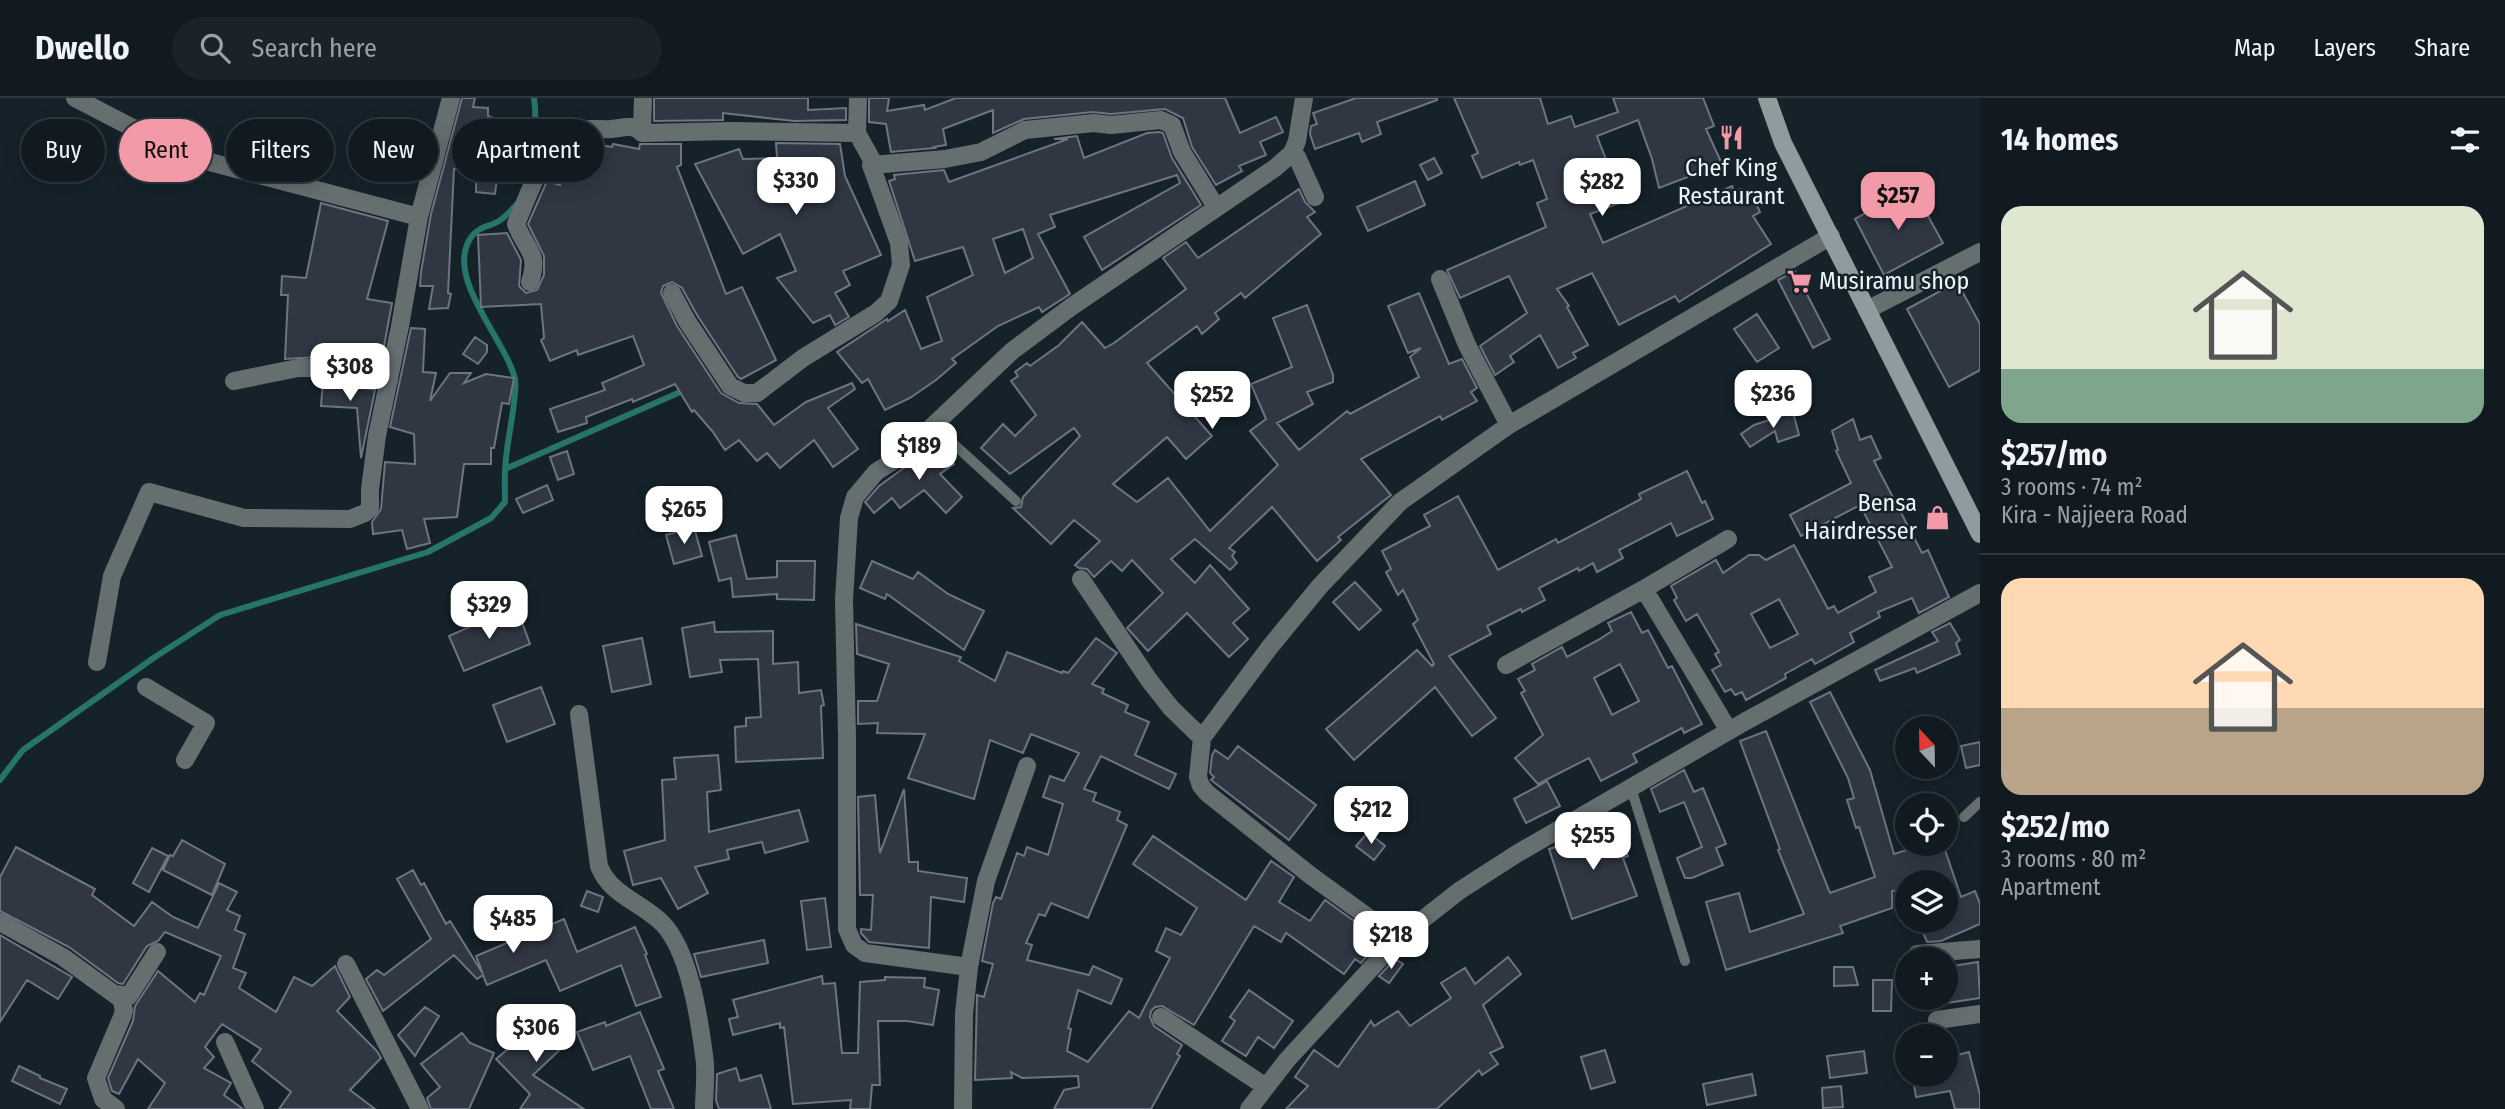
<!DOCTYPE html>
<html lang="en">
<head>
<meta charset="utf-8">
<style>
	body { margin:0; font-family:"Fira Sans Condensed",sans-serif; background:#192329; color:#f1f3f6; height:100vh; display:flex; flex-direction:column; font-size:26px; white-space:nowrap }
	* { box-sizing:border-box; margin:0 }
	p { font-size:23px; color:#9ca1a5 }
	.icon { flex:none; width:38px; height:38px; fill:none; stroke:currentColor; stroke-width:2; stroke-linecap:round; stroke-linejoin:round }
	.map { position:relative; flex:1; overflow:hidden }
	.details { display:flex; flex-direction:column; background:#101a20; width:525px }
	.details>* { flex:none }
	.top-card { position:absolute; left:21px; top:21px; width:665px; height:63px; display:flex; gap:14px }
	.needle { width:46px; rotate:338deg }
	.controls { position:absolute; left:1895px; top:618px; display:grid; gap:14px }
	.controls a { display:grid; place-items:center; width:63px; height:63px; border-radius:50%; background:#101a20; box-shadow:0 4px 18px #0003,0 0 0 2px #30383e; font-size:35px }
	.price { position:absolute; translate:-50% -60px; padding:0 16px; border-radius:14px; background:#fff; color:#222; font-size:23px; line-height:46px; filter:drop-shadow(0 2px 4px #0008) }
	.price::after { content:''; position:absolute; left:50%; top:42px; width:21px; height:16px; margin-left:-10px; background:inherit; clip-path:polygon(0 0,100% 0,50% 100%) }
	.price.on { background:#f39aa9; color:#111 }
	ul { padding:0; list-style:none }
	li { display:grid; align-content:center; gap:14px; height:371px; padding:0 21px }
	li+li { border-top:2px solid #30383e }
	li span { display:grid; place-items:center; height:217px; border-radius:21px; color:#555 }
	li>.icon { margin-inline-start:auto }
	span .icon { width:126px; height:126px; fill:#fffc; stroke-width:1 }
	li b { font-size:30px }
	h2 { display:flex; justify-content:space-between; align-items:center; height:84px; padding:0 21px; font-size:30px }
	.chip { padding:0 24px; border-radius:32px; background:#101a20; box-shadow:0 4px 18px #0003,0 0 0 2px #30383e; font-size:24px; line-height:63px }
	.chip.on { background:#f39aa9; color:#111 }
	header { display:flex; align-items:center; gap:42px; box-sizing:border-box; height:98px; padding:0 35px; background:#101a20; border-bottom:2px solid #30383e }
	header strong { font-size:33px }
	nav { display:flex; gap:38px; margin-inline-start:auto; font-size:24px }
	.search { width:490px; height:63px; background:#192329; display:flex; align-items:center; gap:18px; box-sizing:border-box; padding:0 24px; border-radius:38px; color:#9ca1a5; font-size:26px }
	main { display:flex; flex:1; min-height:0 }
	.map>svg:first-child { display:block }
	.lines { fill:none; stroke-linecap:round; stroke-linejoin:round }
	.stream { stroke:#27746a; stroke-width:6 }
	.building { fill:#303743; stroke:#6d7482; stroke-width:2; fill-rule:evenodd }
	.lane { stroke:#666f70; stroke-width:10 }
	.street { stroke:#666f70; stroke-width:18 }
	.secondary { stroke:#8e9c9e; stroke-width:18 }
	.labels { text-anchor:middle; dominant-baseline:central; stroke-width:5; stroke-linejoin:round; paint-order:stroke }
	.poi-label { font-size:24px; fill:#ecf5fa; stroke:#15222a }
</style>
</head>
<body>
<header>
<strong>Dwello</strong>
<div class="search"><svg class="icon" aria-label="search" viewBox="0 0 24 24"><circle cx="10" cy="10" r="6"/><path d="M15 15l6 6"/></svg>Search here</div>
<nav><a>Map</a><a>Layers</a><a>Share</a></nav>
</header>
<main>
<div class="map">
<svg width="1980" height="1011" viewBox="0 0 1980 1011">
	<rect width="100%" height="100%" fill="#15222a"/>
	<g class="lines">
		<path class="stream" d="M529,78C532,52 538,26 534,0
			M505,371L678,295
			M0,682L23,652L155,559L220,517L428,454L491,420L505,404C505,390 504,375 506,361C507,343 518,295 515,281C506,242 442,177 472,138C480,128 489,129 499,123C506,119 513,110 519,104"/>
	</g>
	<path class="building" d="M462,0H475L473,9L488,10V18L530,33L524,50L512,46L502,73L498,72L495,96L476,94V72L454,71L448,195L451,196L448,210L429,211L433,188H420L421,174L431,116Z
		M654,0H808V12L846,10V22L794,23L723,15V22L654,23Z
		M869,0H889L887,13L924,7L925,12L956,0H1225L1240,35L1276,19L1283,34L1260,44L1266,57L1239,68L1242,73L1216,87L1192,49L1183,20L1165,11L1111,16L1093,14L1024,21L993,35V12L943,31L946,47L934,49L935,50L891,54L886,26L869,24Z
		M1356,0H1437V2L1377,24L1381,36L1362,44L1359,35L1315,51L1310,36L1311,28L1317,26L1313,15Z
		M1454,0H1540L1548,26L1571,18L1575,29L1618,14L1613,0H1703L1714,28L1706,31L1722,66L1659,90L1652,61L1638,22L1597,38L1612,77L1622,73L1633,100L1590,116L1603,145L1732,88L1735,94L1741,91L1744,95L1750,92L1760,114L1753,118L1771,146L1679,204L1675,198L1619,227L1592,175L1557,191L1569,208L1567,209L1588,247L1573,255L1576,260L1558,270L1540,237L1510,258L1514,264L1495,277L1480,248L1527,215L1509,178L1460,200L1447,172L1546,129L1537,105L1547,101L1533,62L1520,67L1519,64L1482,80L1472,58L1478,55Z
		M1159,34L1163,35L1172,60L1201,107L1102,172L1084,139L1180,85L1177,77L1050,117L1055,129L1038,136L1070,196L1042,214L1039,209L998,228L952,261L956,265L936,282L910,300L885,312L868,281L862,285L837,254L887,221L888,223L905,212L921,251L942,243L927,199L973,177L963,149L915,163L889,83L895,81L894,77L944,72L949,84L1068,41H1054L1077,38L1084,60L1147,35ZM1023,131L1033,160L1005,175L993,141Z
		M580,43L612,49L613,46L639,51L640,46H681V67L677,69L726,196L742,189L776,262L741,281L738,279L697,217L682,190L672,184L663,188L661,195L677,228L721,295L739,305L757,306L774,327L806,304L852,285L855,291L828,310L858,351L833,369L814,342L780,370L767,355L757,363L739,342L725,352L713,334L694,312L692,314L675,286L633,304L632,301L586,319L587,325L558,334L550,311L605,292L602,285L644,267L633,238L578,257L577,252L550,263L541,242L544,240L541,206L481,209L478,137L507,135L521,162L519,188L526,195L537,192L544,177V158L528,126L547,83L560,87L567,49Z
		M776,45L840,46L845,78L881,157L843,173L850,187L835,195L849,219L835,227L830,217L813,225L777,180L796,173L780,136L743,156L695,66L739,51L743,61L777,60Z
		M1434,60L1442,75L1428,82L1420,67Z
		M1415,83L1425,107L1368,133L1357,109Z
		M1299,91L1305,104L1315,114L1307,119L1321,136L1245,200L1241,195L1215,215L1219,221L1202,236L1197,228L1147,265L1212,338L1186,361L1167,339L1113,386L1137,404L1168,380L1210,433L1278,367L1250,333L1266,321L1251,286L1292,269L1273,220L1307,207L1333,277V284L1307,294L1313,306L1277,325L1299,352L1347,313L1350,316L1419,279L1410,259L1421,250L1408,255L1388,208L1419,195L1449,266L1462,261L1477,290L1471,294L1477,303L1442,322L1440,318L1361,361L1391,397L1338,439L1341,442L1317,463L1272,409L1229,450L1235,454L1232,458L1237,465L1230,472L1195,441L1171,461L1195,485L1210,467L1249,511L1233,525L1248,541L1229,559L1187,515L1148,553L1127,530L1163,495L1132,462L1122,473L1111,463L1094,479L1087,471L1079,470L1075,467L1100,443L1074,422L1051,446L1013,410L1021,409L1023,399L1080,338L1074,330L1010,376L981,350L1003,326L1015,338L1036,317L1011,283L1018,278L1015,274L1027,265L1030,268L1059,247L1082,224L1105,250L1114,245L1186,191L1163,160L1186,144L1198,160Z
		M1907,92L1911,101L1917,98L1943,145L1884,177L1855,121Z
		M321,105L388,123L367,201L392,205L380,270L319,259L285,261L288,197H281L282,178L306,180Z
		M1795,173L1830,241L1813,250L1778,182Z
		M1957,184L1980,226V272L1949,289L1907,211Z
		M1757,216L1779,250L1757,264L1734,231Z
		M411,230L425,231L423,274L436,275L430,303L450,275H471L464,285L486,276L514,280L509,306L502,305L494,350H491V366H464L457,419L424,421L430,445L407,451L402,432L373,436L372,424L381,411L385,364L415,366L414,336L390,329Z
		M475,239L487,247V254L478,266L463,256Z
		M323,282L375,292L361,360L357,310L321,308Z
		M1793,314L1799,337L1778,344L1775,333L1750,349L1741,336L1754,327Z
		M1853,321L1860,342L1871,338L1881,360L1874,363L1922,455L1928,452L1949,499L1919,515L1912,500L1878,514L1880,519L1850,535L1854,544L1815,566L1812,561L1785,576L1786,580L1746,602L1742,594L1735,597L1731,591L1725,594L1712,572L1721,567L1715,556L1719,554L1697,516L1686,523L1674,502L1677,500L1671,488L1716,462L1723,475L1749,457H1759L1766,462L1794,447L1828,511L1834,508L1838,515L1876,494L1869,479L1892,469L1860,407L1801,438L1790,417L1851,385L1836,353L1838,352L1832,333ZM1779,501L1798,536L1770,550L1751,516Z
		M934,342L954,366L940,376L962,399L946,415L924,392L900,410L892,400L874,415L865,404L879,388L912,364Z
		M567,353L574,376L558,382L550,359Z
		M1687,373L1702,405L1705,403L1713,421L1677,438L1671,425L1619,452L1623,460L1597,474L1593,465L1579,473L1578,470L1539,490L1545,502L1522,514L1521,511L1487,528L1491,536L1449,558L1496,620L1472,638L1435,589L1354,662L1326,631L1417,552L1432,568L1434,566L1413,526L1418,522L1403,492L1398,497L1386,474L1391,471L1382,453L1430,428L1424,417L1458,398L1498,472L1556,441L1558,445L1641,401L1639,396Z
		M547,387L553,402L523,415L516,401Z
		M694,429L702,458L674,466L666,437Z
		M736,437L747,481L777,479V463H815L814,502L777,501V496L733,499L731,480L719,483L709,444Z
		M872,463L913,481L918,474L948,496L984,513L964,552L887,496L885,501L860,490Z
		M1355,484L1381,512L1359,532L1333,504Z
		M1631,514L1642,535L1648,532L1668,570L1672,568L1702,626L1684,635L1682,630L1633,656L1637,664L1601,683L1589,660L1538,686L1515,660L1543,637L1521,595L1525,593L1518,581L1535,572L1532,566L1562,549L1567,559L1600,541L1612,533L1608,525ZM1620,566L1639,603L1612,617L1594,580Z
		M519,516L530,546L464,573L449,538L485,522L488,527Z
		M714,524L715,534L773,533V566L798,564L799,595L821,592L824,607L821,608L823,660L736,664L735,629L746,628V620L761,619L758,561L720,562L722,574L690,579L682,530Z
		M1950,525L1960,542L1956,545L1960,556L1917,575L1915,570L1880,583L1875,572L1938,543L1932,534Z
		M856,526L961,559L959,563L995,583L1007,554L1062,575L1063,573L1068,575L1096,540L1117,555L1092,586L1104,591L1102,595L1128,607L1125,614L1149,624L1135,657L1176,676L1169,691L1101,658L1084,691L1096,695L1093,703L1120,714L1117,722L1127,727L1088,820L1051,805L1045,818L1039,816L1026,845L1032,847L1027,862L1089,877L1093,868L1122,881L1111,906L1078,892L1068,930L1071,931L1067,953L1088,964L1129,913L1139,920L1170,860L1156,853L1166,830L1181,837L1197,810L1133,766L1153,738L1246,802L1271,763L1294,779L1279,804L1310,823L1325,802L1372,836L1369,841L1377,847L1361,865L1355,861L1344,876L1286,835L1281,844L1254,828L1194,927L1162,908L1155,909L1151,913L1150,919L1154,928L1182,947L1177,956L1180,958L1151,1011H1054L1064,992L1079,989L1078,978L1022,980L1011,974L1012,980L975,982L977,897L984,899L993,866L982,863L993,805L996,799L1001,801L1017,755L1024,758L1027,749L1048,757L1063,706L1043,699L1050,678L1064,683L1079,655L1031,636L1023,655L990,642L974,701L908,680L925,636L877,635L878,625L858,626V603H877L889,566L857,556Z
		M642,540L651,586L612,594L603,548Z
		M541,589L555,626L507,644L493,607Z
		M1830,594L1870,672L1894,756L1926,746H1943L1961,799L1975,793L1980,806V826L1941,843L1927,844L1918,822H1946V784H1901L1904,792L1892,793V810L1840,828L1843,835L1726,872L1706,804L1739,795L1750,834L1804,816L1778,752L1780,751L1740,643L1766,633L1830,795L1875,779L1859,729L1856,730L1847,702L1854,700L1848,680L1810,604Z
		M1980,644V667L1966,670L1961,648Z
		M1238,648L1316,707L1289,742L1211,682L1214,679L1210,675L1212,657L1215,652L1228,661Z
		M718,657L721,692L707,694L709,734L799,712L808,743L765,755L762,744L727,752L729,761L695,769L708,795L678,811L661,780L633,787L624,753L665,742L662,682L676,681L674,660Z
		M1684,672L1694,694L1703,690L1726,746L1716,750L1723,767L1692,780H1685L1677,760L1702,749L1684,704L1660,714L1651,691Z
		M1547,683L1560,708L1526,725L1514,701Z
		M904,691L909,764H918V773L967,780L964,804L931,799L929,850L869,844L861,835V831L871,832L873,797H860L858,699L875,697L880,755Z
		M1618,729L1628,758L1623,760L1637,798L1572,821L1549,751Z
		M1368,734L1385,748L1374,762L1356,748Z
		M182,742L225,766L212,797L163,772L170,757L173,758Z
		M16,749L95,791L92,797L134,828L152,804L173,819L198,830L219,785L237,794L227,812L240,818L235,832L245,836L233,870L246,875L239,890L276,914L294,879L312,888L335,868L350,899L337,913L377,953L381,960L350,992L375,1011H279L291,994L252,963L261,951L222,926L205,949L214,959L204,970L231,985L224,997L243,1011H148L165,985L138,961L119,996L112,993L108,980L133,923L135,908L158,873L195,904L200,895L204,897L221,858L165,834L158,843L147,848L123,886L118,885L69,849L0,813V779Z
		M152,750L168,758L149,794L133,785Z
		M413,772L421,787L424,785L446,826L450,823L483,876L476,858L564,821L577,854L635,829L647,856L645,857L661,899L636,908L621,867L560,893L546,862L487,887L483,877L477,881L454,857L383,913L366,881L377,872L384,877L431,841L397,781Z
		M587,793L603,799L598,814L581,808Z
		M825,800L831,849L807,852L801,803Z
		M0,837L72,879L58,901L27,882L0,924Z
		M764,842L768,865L701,879L694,856Z
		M1508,859L1521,876L1483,907L1503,949L1490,955L1498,966L1482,977L1479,972L1437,1011H1286L1308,988L1295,979L1314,952L1338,969L1371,923L1374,928L1398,913L1410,928L1451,900L1441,885L1465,870L1475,886Z
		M1395,861L1403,866L1389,885L1379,878Z
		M1978,864L1980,900L1946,905V869Z
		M1834,869H1853L1858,887L1834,888Z
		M822,878L823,886L835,885L842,955H858L860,884L885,882V879L925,880L924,889L939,892L933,927L907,923H878L880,987H872L870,1011H850L851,1002L793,1006L784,929L780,930V925L733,937L729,921L738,919L733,902Z
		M1873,882H1892L1891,913H1873Z
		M1249,892L1293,923L1274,950L1258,939L1246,958L1222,943L1235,923L1230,919Z
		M425,909L439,918L415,958L398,937Z
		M539,911L566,946L533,977L584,1011H520L530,996L496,961L529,933L521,925Z
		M640,914L664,971L658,973L674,1011H651L630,958L593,972L577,934L605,924L606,928Z
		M462,935L470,945L494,955L469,1011H431L427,1000L440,989L421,966Z
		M1605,952L1615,984L1591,991L1581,959Z
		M1864,953L1867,975L1830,980L1827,958Z
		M1969,954L1980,997V1011H1955L1950,993L1916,999L1912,976H1946V960Z
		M19,968L40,978V980L67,991L60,1006L12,983Z
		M736,970L740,983L761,977L771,1011H719L716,1002L717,976Z
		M1752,976L1756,997L1707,1007L1703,986Z
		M1841,988L1843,1009L1823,1010L1822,990Z"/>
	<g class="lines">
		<path class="lane" d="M933,327L1016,403
			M1631,690L1685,863
			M1964,719L1980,704"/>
		<path class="street" d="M75,0L187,58L419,119
			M642,35L731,33L857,35
			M1292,55L1297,59L1315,99
			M871,67L945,61L981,54L1025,32L1094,25L1111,27L1161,22L1172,27L1182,54L1216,109
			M1440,181L1467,247L1509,327
			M530,184C540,154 526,153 516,126C525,105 545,51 562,38C576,28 596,32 611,31C622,30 634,25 642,35L643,0
			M672,195L687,223L730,288L744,295H757L803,260L876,215L889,203L901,167L899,145L871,67L872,62L857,35L858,0
			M1867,212L1980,154
			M234,283L298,270H319L389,283
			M1081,481L1149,582L1171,610L1202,640
			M1644,491L1729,633
			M97,564L112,478L149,394L244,420L350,421L365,415L370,410V391L377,338L400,228L419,119L451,0
			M1506,567L1644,491L1728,441
			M146,589L206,625L185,662
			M579,616L599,768C610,797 641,804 662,825C689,852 699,919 704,957C707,974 704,993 704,1011
			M0,824L63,859L121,901L124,912L122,919L96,980L103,1001L116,1011
			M1398,841L1310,777L1207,695L1201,688L1198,679L1202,640L1269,550L1320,488L1400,404L1509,327L1831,138
			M1917,856L1980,851
			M346,866L420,1011
			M969,869L865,855L854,847L847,831V639L844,502L849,420L855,399L876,374L901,358L1012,253L1071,209L1275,70L1292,55L1297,43L1304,0
			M115,896L129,898L157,854
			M1161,919L1266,989
			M1937,922L1980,916
			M225,944L255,1011
			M963,1011L964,916L969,869L986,783L1027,668
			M1249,1011L1287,962L1398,841L1459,793L1518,755L1746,623L1980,495"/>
		<path class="secondary" d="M1767,0L1783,45L1980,436"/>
	</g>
	<defs>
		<symbol id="restaurant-bare" viewBox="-9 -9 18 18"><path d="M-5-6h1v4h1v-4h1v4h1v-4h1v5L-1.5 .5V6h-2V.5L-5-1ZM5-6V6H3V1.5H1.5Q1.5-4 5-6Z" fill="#f39aa9" stroke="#15222a" stroke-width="2.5" paint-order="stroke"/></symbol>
		<symbol id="supermarket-bare" viewBox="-9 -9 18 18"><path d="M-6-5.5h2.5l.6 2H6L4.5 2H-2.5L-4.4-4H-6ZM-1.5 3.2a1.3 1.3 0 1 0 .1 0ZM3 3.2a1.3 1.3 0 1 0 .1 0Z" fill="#f39aa9" stroke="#15222a" stroke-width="2.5" paint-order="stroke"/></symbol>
		<symbol id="shop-bare" viewBox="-9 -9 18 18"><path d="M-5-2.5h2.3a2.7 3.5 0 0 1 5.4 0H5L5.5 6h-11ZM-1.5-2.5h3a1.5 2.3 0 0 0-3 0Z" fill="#f39aa9" stroke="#15222a" stroke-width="2.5" paint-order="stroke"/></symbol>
	</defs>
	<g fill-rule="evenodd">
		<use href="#restaurant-bare" x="1714" y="22" width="35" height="35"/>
		<use href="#supermarket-bare" x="1782" y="166" width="35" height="35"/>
		<use href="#shop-bare" x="1920" y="402" width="35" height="35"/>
	</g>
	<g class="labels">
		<g class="poi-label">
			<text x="1731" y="70">Chef King<tspan x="1731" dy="28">Restaurant</tspan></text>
			<text x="1819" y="183" text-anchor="start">Musiramu shop</text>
			<text x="1917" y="405" text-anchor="end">Bensa<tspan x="1917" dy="28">Hairdresser</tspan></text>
		</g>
	</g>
</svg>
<div class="controls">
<a><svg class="needle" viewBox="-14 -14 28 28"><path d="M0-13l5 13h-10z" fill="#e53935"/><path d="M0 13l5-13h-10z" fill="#9ca1a5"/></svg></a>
<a><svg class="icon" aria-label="locate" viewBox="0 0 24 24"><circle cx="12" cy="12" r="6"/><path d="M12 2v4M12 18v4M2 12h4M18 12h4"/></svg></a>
<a><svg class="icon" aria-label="layers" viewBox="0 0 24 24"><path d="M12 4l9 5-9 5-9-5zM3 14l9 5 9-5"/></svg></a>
<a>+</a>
<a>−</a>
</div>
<b class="price" style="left:796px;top:119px">$330</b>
<b class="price" style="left:1602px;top:120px">$282</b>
<b class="price on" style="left:1898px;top:134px">$257</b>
<b class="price" style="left:350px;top:305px">$308</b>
<b class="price" style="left:1773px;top:332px">$236</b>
<b class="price" style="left:1212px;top:333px">$252</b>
<b class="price" style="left:919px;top:384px">$189</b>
<b class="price" style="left:684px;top:448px">$265</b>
<b class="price" style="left:489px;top:543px">$329</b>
<b class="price" style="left:1371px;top:748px">$212</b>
<b class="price" style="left:1593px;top:774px">$255</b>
<b class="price" style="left:513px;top:857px">$485</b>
<b class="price" style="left:1391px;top:873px">$218</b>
<b class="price" style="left:536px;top:966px">$306</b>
<div class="top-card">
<a class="chip">Buy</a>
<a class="chip on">Rent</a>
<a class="chip">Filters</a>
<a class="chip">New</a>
<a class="chip">Apartment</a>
</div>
</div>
<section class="details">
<h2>14 homes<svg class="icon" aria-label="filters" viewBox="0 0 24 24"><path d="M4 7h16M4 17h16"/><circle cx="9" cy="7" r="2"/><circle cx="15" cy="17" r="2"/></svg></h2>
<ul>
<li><span style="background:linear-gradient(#dfe7d0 75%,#7fa58c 0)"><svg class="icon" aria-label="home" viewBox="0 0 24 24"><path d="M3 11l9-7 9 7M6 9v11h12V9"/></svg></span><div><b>$257/mo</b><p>3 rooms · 74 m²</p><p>Kira - Najjeera Road</p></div></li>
<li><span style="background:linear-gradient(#ffd9b3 60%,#b9a48a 0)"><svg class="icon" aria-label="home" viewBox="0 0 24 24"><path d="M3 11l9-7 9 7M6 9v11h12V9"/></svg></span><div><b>$252/mo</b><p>3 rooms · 80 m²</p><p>Apartment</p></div></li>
</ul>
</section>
</main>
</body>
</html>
